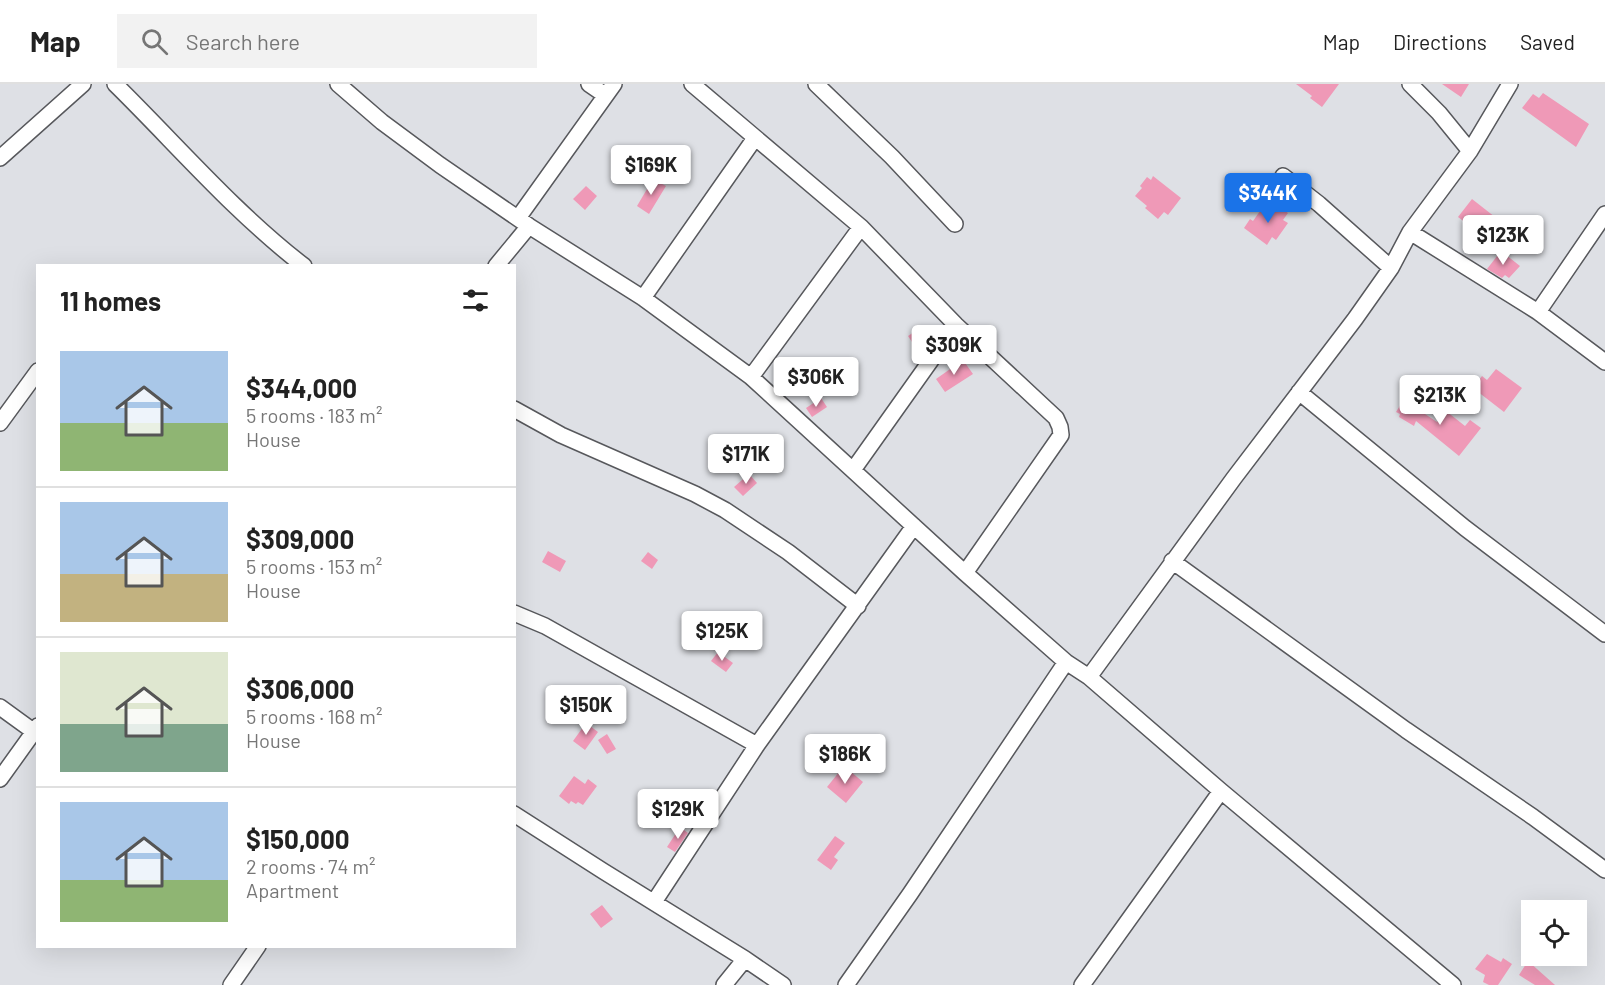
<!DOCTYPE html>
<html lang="en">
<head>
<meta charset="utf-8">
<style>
	body { margin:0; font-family:Barlow,sans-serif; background:#f2f2f2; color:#222; height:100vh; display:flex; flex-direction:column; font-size:22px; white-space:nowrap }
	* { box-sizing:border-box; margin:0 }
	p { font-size:20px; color:#767676 }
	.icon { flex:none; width:33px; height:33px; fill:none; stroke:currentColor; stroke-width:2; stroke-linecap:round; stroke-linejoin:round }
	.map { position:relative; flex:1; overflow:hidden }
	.panel { position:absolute; left:36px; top:180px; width:480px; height:684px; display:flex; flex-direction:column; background:#fff; border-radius:0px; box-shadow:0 6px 24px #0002 }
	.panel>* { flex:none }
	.fabs { position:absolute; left:1521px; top:816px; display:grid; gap:12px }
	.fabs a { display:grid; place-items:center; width:66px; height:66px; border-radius:0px; background:#fff; box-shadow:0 6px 24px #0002; font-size:30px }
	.price { position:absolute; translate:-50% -51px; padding:0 14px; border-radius:6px; background:#fff; color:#222; font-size:20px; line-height:39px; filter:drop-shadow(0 2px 3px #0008) }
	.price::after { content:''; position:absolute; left:50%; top:36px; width:18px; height:14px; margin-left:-9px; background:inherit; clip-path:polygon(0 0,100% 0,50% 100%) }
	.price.on { background:#1a73e8; color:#fff }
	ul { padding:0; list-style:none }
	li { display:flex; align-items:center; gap:18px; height:150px; padding:0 24px }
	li+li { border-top:2px solid #e0e0e0 }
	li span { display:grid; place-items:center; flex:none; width:168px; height:120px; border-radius:0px; color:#555 }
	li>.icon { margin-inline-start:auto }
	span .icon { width:72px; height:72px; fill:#fffc; stroke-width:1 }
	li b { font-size:26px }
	h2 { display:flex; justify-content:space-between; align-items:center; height:72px; padding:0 24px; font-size:26px }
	header { display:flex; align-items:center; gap:36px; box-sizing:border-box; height:84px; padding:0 30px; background:#fff; border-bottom:2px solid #e0e0e0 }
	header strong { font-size:28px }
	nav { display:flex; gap:33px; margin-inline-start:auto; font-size:21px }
	.search { width:420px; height:54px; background:#f2f2f2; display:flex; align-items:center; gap:15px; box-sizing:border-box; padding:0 21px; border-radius:0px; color:#767676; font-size:22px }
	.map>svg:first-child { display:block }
	.building { fill:#ef99b7 }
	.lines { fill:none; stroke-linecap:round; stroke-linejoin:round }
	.street-casing { stroke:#57585c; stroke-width:18 }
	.street { stroke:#fff; stroke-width:15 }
</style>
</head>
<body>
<header>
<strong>Map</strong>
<div class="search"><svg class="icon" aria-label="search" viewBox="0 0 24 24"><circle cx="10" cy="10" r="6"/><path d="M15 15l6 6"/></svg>Search here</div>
<nav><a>Map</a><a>Directions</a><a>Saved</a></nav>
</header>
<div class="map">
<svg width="1605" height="901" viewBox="0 0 1605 901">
	<rect width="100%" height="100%" fill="#dee0e5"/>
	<path class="building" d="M1296,0H1339L1322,23L1310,14L1312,12Z
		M1442,0H1469L1461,13Z
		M1543,9L1589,40L1576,63L1522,24L1533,10L1539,14Z
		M1153,92L1181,114L1168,131L1164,128L1158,135L1145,124L1147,122L1135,112L1142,104L1140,102L1147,93L1151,96Z
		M653,95L666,102L649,130L637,122Z
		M586,102L597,112L585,126L573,115Z
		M1472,115L1495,133L1482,151L1458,133Z
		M1265,120L1276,128L1279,123L1288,129L1283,136L1288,139L1276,156L1272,153L1267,161L1244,144L1250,135L1253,137Z
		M1501,167L1520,182L1509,194L1505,191L1502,194L1487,185Z
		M923,242L929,251L914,261L908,252Z
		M963,276L973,290L945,308L936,295Z
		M1496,285L1522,304L1504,328L1473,304L1482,292L1487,296Z
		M1406,312L1419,320L1416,324L1437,338L1446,327L1465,342L1470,336L1481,344L1459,372L1416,337L1414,342L1399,333L1400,330L1396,328Z
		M821,314L827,323L812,333L806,324Z
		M749,390L757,399L743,412L734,403Z
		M548,467L566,477L560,488L542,478Z
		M648,468L658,476L652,485L641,477Z
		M718,568L733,579L726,588L711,577Z
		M586,639L598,648L585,666L573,657Z
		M607,650L616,665L607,670L598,656Z
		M844,682L863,698L846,719L827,703Z
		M574,692L585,700L588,695L597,702L583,721L578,718L576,720L571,717L569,720L559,712Z
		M680,743L688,749L675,768L667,763Z
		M835,752L845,759L834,773L838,776L831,786L817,776Z
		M602,821L613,835L601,844L590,830Z
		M1487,870L1501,878L1503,874L1512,880L1498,901H1489L1483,898L1485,891L1475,885Z
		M1528,877L1555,901H1535L1519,891Z"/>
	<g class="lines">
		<defs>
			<path id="street" d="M115,0C177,61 234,128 304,182
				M338,0L382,38L440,81L529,142L643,214L751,293L965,489L1066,578L1089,593L1221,707L1453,901
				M589,0L605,11
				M692,0L861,143L956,241L1056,334L1060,343L1061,351L965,489
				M816,0L892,73L955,140
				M1410,0L1439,29L1470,67
				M0,74L83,0
				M1283,92L1319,120L1391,184
				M518,134L614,0
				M1410,148L1538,228L1605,278
				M496,182L529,142
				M643,214L755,54
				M1538,228L1605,130
				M751,293L861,143
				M1299,308L1465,444L1605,550
				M514,325L561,351L695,410L725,426L788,468L858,522
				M0,339L38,287
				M853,386L956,241
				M1172,477L1406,646L1533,733L1605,786
				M514,529L545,542L757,661
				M1089,593L1234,394L1355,235L1391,184L1410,148L1470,67L1510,0
				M0,623L33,647
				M0,695L38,642
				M514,730L603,787L745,875L783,901
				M654,818L757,661L914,442
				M231,901L258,862
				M724,901L745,875
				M846,901L910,810L1066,578
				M1082,901L1221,707"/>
		</defs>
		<use href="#street" class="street-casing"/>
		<use href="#street" class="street"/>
	</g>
</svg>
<div class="fabs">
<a><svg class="icon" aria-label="locate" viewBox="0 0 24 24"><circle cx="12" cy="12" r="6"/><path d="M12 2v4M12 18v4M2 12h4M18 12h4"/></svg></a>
</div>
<b class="price" style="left:651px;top:112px">$169K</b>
<b class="price on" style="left:1268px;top:140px">$344K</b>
<b class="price" style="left:1503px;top:182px">$123K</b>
<b class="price" style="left:954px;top:292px">$309K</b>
<b class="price" style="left:816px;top:324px">$306K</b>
<b class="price" style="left:1440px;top:342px">$213K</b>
<b class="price" style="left:746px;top:401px">$171K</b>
<b class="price" style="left:722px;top:578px">$125K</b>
<b class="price" style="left:586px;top:652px">$150K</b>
<b class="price" style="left:845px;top:701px">$186K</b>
<b class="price" style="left:678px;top:756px">$129K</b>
<section class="panel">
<h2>11 homes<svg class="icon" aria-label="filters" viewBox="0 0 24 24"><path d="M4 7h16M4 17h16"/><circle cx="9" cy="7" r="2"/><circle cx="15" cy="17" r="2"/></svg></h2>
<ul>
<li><span style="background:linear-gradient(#a9c7e8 60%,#8fb573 0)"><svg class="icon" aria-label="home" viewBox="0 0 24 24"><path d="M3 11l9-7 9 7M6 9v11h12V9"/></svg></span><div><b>$344,000</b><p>5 rooms · 183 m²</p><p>House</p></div></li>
<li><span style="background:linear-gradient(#a9c7e8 60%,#c2b280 0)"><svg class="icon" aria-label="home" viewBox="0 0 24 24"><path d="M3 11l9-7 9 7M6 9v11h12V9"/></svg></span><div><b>$309,000</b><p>5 rooms · 153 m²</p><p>House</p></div></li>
<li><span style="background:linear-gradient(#dfe7d0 60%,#7fa58c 0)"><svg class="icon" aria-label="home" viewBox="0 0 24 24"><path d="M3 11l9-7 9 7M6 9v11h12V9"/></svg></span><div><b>$306,000</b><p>5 rooms · 168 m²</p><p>House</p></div></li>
<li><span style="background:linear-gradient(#a9c7e8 65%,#8fb573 0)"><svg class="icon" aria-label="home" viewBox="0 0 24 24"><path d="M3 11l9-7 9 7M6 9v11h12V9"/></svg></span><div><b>$150,000</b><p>2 rooms · 74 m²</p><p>Apartment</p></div></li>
</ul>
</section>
</div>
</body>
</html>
